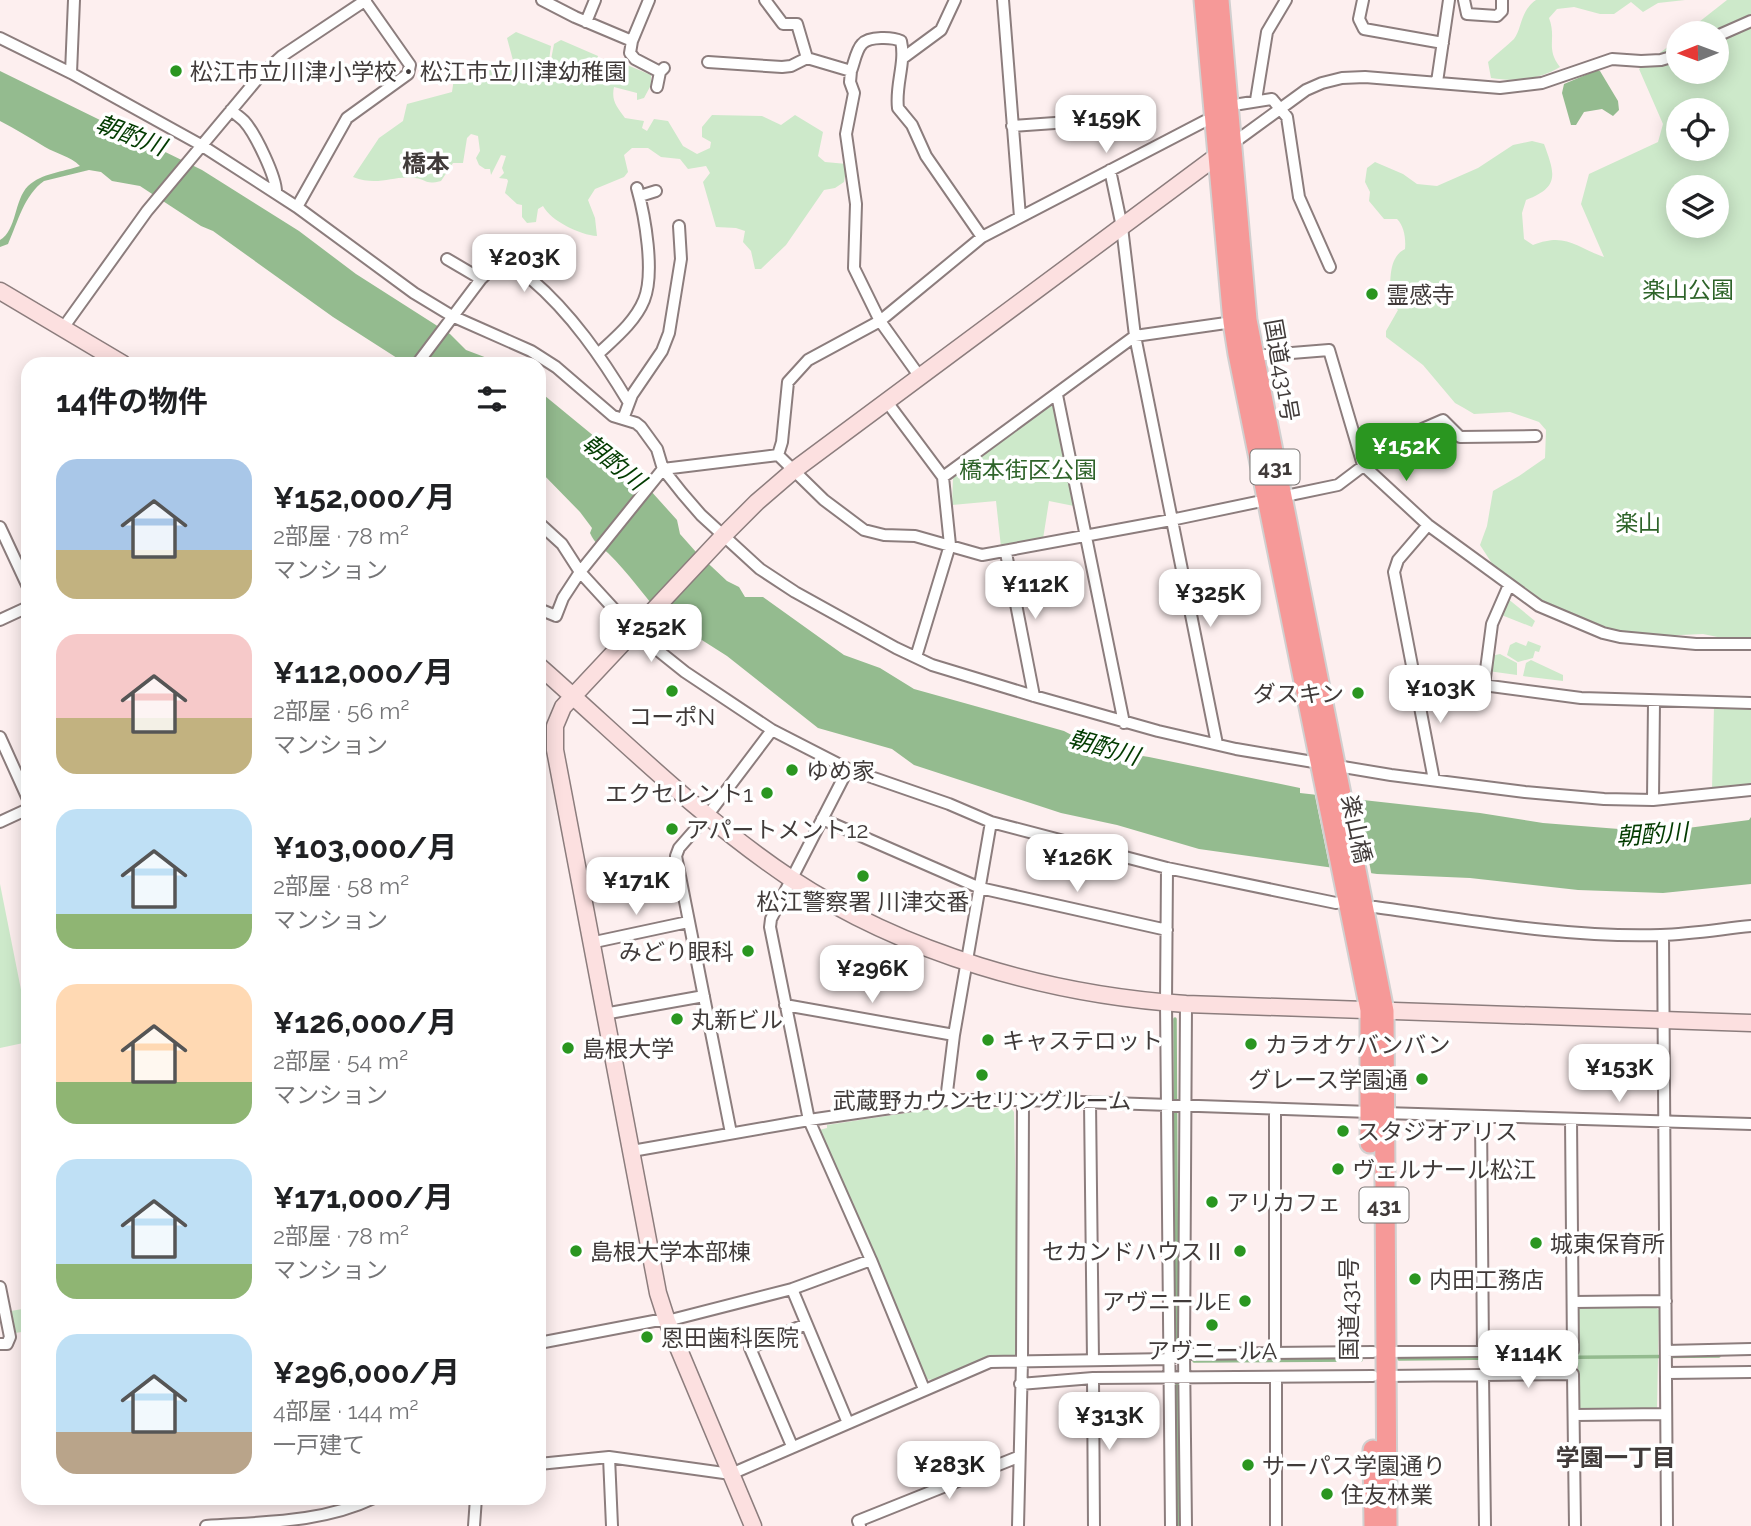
<!DOCTYPE html>
<html lang="ja">
<head>
<meta charset="utf-8">
<style>
	body { margin:0; font-family:Raleway,"Noto Sans JP",sans-serif; background:#f6f6f6; color:#202124; height:100vh; display:flex; flex-direction:column; font-size:26px; white-space:nowrap }
	* { box-sizing:border-box; margin:0 }
	p { font-size:23px; color:#757577 }
	.icon { flex:none; width:38px; height:38px; fill:none; stroke:currentColor; stroke-width:2; stroke-linecap:round; stroke-linejoin:round }
	.map { position:relative; flex:1; overflow:hidden }
	.panel { position:absolute; left:21px; top:357px; width:525px; height:1148px; display:flex; flex-direction:column; background:#fff; border-radius:21px; box-shadow:0 4px 18px #0003 }
	.panel>* { flex:none }
	.needle { width:46px; rotate:269deg }
	.fabs { position:absolute; left:1666px; top:21px; display:grid; gap:14px }
	.fabs a { display:grid; place-items:center; width:63px; height:63px; border-radius:50%; background:#fff; box-shadow:0 4px 18px #0003; font-size:35px }
	.price { position:absolute; translate:-50% -60px; padding:0 16px; border-radius:14px; background:#fff; color:#222; font-size:23px; line-height:46px; filter:drop-shadow(0 2px 4px #0008) }
	.price::after { content:''; position:absolute; left:50%; top:42px; width:21px; height:16px; margin-left:-10px; background:inherit; clip-path:polygon(0 0,100% 0,50% 100%) }
	.price.on { background:#2a9620; color:#fff }
	ul { padding:0; list-style:none }
	li { display:flex; align-items:center; gap:21px; height:175px; padding:0 35px }
	li span { display:grid; place-items:center; flex:none; width:196px; height:140px; border-radius:21px; color:#555 }
	li>.icon { margin-inline-start:auto }
	span .icon { width:84px; height:84px; fill:#fffc; stroke-width:1 }
	li b { font-size:30px }
	h2 { display:flex; justify-content:space-between; align-items:center; height:84px; padding:0 35px; font-size:30px }
	.map>svg:first-child { display:block }
	.green { fill:#cde9ca; fill-rule:evenodd }
	.water { fill:#94bb8f }
	.pier { fill:#fdefef }
	.lines { fill:none; stroke-linecap:round; stroke-linejoin:round }
	.stream { stroke:#94bb8f; stroke-width:3.5 }
	.street-casing { stroke:#8c7d7d; stroke-width:14 }
	.secondary-casing { stroke:#8c7d7d; stroke-width:19 }
	.highway-casing { stroke:#d1d0d0; stroke-width:23 }
	.street { stroke:#fff; stroke-width:10 }
	.secondary { stroke:#fce0e0; stroke-width:16 }
	.highway { stroke:#f69998; stroke-width:19 }
	.poi-dot { fill:#2a9620; stroke:#fff; stroke-width:2.5 }
	.labels { text-anchor:middle; dominant-baseline:central; stroke-width:7; stroke-linejoin:round; paint-order:stroke }
	.shield { fill:#fff; stroke:#7a7675; stroke-width:2 }
	.shield-label { font-size:21px; font-weight:bold; fill:#413b3a }
	.poi-label { font-size:23px; fill:#413b3a; stroke:#fff; text-anchor:start }
	.park-label { font-size:23px; fill:#2f642a; stroke:#fff }
	.street-label { font-size:23px; fill:#413b3a; stroke:#fff }
	.water-label { font-size:24px; font-style:italic; fill:#023b00; stroke:#fff }
	.neighbourhood-label { font-size:24px; font-weight:bold; fill:#413b3a; stroke:#fff }
</style>
</head>
<body>
<div class="map">
<svg width="1751" height="1526" viewBox="0 0 1751 1526">
	<rect width="100%" height="100%" fill="#fdefef"/>
	<path class="green" d="M1536,0H1685L1658,3L1643,12L1631,2L1614,14H1600L1574,7L1557,9L1549,18C1557,39 1545,48 1560,67C1538,80 1516,82 1491,78L1488,62C1496,54 1506,47 1514,39C1522,29 1520,11 1536,0Z
		M1727,0H1751V638L1732,640L1703,634L1659,636L1609,632L1550,607L1512,582L1493,565L1480,545L1487,526L1493,491L1519,476L1545,458L1546,430L1539,422L1510,412L1474,414L1464,408L1455,403L1423,365L1386,337V331L1398,310L1390,302C1391,283 1387,258 1405,249C1406,238 1404,226 1397,219H1384L1369,201L1370,192L1365,182L1367,168L1375,162L1403,174L1417,184L1437,186L1478,168L1513,145L1532,141L1544,144C1555,174 1560,187 1526,200L1522,213L1524,239L1533,245C1566,232 1575,247 1604,257L1581,204L1589,174L1658,142L1663,124L1639,69L1678,39V72H1717V33H1685ZM1678,110H1717V149H1678ZM1678,187H1717V226H1678Z
		M516,32L551,46L548,67L594,62H620L651,75V85L644,98L637,100V93L614,87C611,101 617,107 625,118L644,121L642,128L647,131L654,119L668,121L683,146L697,154L710,148L711,142L702,137V127L712,115L762,116L781,125L795,115L823,132L818,156L825,162L847,164L844,182L835,188L824,190L786,245L761,269H755L751,251L743,242L745,231L736,228L716,227L703,182L710,173L706,166L688,169L680,159L661,157L648,148H632L624,155L628,172L624,177L595,189L588,200L595,218L597,236C580,235 551,221 543,206L538,209L536,222L527,223L522,217V205L517,204L505,193L508,181L507,179L499,178L504,173L502,168L506,156L501,155L491,175L490,169H485L479,165L476,158L480,151L478,136L471,134L467,138L463,163H453L441,181C425,185 428,180 415,178C392,175 379,187 353,177L379,138L403,121L407,104L452,92L454,78L495,67L509,70L514,64L507,38Z
		M561,40L598,56L597,60L550,65L554,44Z
		M1050,405L1055,406L1074,506L1049,501L1043,539L1001,547L996,501L952,505L953,478Z
		M1507,598L1535,621L1532,627L1499,614Z
		M1528,641L1541,646L1539,652L1535,651L1533,658L1518,662L1507,655L1510,645L1516,642L1526,646Z
		M1500,654L1517,663V675L1488,671L1491,656Z
		M1531,660L1563,675V681L1523,676L1526,663Z
		M1714,706L1751,707V785L1712,789Z
		M0,884L28,1025V1042L0,1048Z
		M945,1107L1011,1108L1014,1112L1019,1354L1017,1356L989,1357L933,1380L924,1379L819,1130L827,1128V1125Z
		M1581,1306L1655,1307L1659,1310L1657,1409L1582,1410L1578,1408V1309Z
		M28,1308V1331L15,1333L11,1311Z"/>
	<path class="water" d="M0,71L202,170L299,231L356,274L450,334L466,350L503,364H402L397,358L333,317L213,231L201,226L140,186L112,181L101,172L89,170L44,181C24,195 18,222 8,244L0,247V240C17,230 14,200 28,186C42,173 63,172 80,166C70,156 57,154 45,147C30,138 16,129 0,121Z
		M1595,71H1600L1618,101L1619,110L1613,116L1602,109L1584,112L1576,125H1571L1562,93L1564,84Z
		M539,391L623,460L677,520L680,534L696,552L727,581L739,587L745,597H763L844,655L880,668L914,689L1064,731L1098,749L1149,757L1300,788V793L1480,813L1543,823L1657,832L1749,820L1751,817V884L1663,893L1578,890L1470,878L1377,874L1199,849L1117,825L1061,813L914,765L892,749L818,728L727,656L672,621L667,622L661,630L659,628L664,617C644,597 629,573 608,553C600,546 595,544 590,533L592,528L580,512L539,470Z"/>
	<path class="pier" d="M1314,791L1356,795L1372,877L1330,870Z"/>
	<g class="lines">
		<path class="stream" d="M1175,1019L1177,1345
			M1399,1359L1719,1356
			M1194,1361L1361,1360
			M1177,1383L1179,1526"/>
		<defs>
			<path id="street" d="M542,0L575,17L632,41L649,0
				M765,0L783,24H797L807,58L851,71C854,64 856,50 862,44C869,36 893,37 901,41C906,63 895,85 898,108L912,125L926,156L982,237
				M1003,0L1020,217
				M1363,0L1359,19L1364,29L1443,43
				M1464,0L1467,14L1497,16L1502,11V0
				M586,22L595,0
				M1717,36L1751,21
				M0,38L71,73L74,0
				M632,41L630,53L635,59L660,72
				M903,58L941,30L955,0
				M708,62L782,67L791,66L807,58
				M851,71L850,82L854,93L846,134L856,204L854,268L880,321L920,377
				M71,73L201,145L297,207L414,293L452,316L531,351L556,367L613,416L636,423L641,427L657,449L663,469L682,493L701,515L760,569L795,592L896,648L932,665L1034,696L1158,731L1236,749L1391,775L1525,792L1604,799L1653,800L1751,790
				M1437,82L1449,0
				M657,87L660,72L664,68
				M1256,100L1267,32L1286,0
				M1240,104L1272,99L1287,117L1299,197L1330,267
				M231,110C235,114 240,117 244,121C255,133 277,178 276,193
				M1012,126L1069,122
				M1232,144L1306,90L1322,83L1342,78L1365,77L1500,88L1542,83L1612,59L1641,61L1661,60L1678,55
				M1110,170L1122,227L1135,336L1217,744
				M640,196L656,191
				M297,207L347,118L408,74L410,65L365,1
				M447,259L481,279
				M63,328L147,211L259,77L282,56L366,0
				M598,354C615,338 635,322 644,300C655,273 645,216 637,188
				M1253,356L1329,350L1363,465L1428,525L1539,606L1603,633L1620,637L1696,644H1751
				M417,364L481,279C488,272 498,263 508,264C517,265 524,274 531,279C571,313 602,358 629,403
				M1057,395L1124,723
				M887,402L943,477L1135,336L1233,322
				M623,419L632,395L662,351L669,333L681,259L679,226
				M778,455L663,469L580,572L635,632L685,672L772,730L848,769L949,804L991,822L1167,868L1336,903L1346,901
				M778,455L824,500L864,530L884,535L915,536L982,555L1171,520L1338,485L1379,454L1413,433L1443,420L1460,437L1536,436
				M778,455L782,442L788,382L808,360L880,321L982,237L1205,121
				M539,523L562,544L580,572L563,598L556,616L539,609
				M1428,525L1398,560L1394,572L1434,780
				M0,527L28,587
				M1006,553L1034,696
				M0,620L28,607
				M916,657L950,545L943,477
				M1415,676L1581,698L1751,703
				M1484,685L1492,624L1509,585
				M0,737L28,799
				M848,769L771,919L770,927L809,1120L871,1260L924,1389
				M1653,800L1654,701
				M822,819L980,888L1167,930
				M0,822L28,809
				M1167,868L1166,1003L1171,1526
				M1363,909L1375,907C1470,920 1565,938 1661,935C1691,934 1721,929 1751,926
				M1663,935L1667,1526
				M590,943L688,922
				M1186,1004L1184,1354L1186,1526
				M785,1005L954,1035
				M604,1014L704,996
				M946,1100L954,1035L991,822
				M1090,1102L1093,1360
				M1384,1113L1751,1124
				M1481,1116L1483,1352
				M731,1133L676,856L679,848L707,816L772,730
				M632,1151L809,1120L946,1100H1023L1370,1112
				M0,1287L10,1337L7,1344H0
				M792,1289L848,1423
				M1574,1302L1666,1301
				M539,1343L654,1321H667L792,1289L871,1260
				M1666,1351L1751,1349
				M1386,1352L1573,1350L1571,1119
				M1275,1353V1109
				M1667,1373L1751,1372
				M1483,1375L1485,1526
				M1386,1376L1573,1374L1575,1526
				M1276,1377V1526
				M1093,1378L1094,1526
				M1020,1384L1093,1378L1373,1376
				M1575,1415L1666,1414
				M792,1446L750,1348L806,1324
				M609,1457L612,1526
				M539,1464L609,1457L731,1474L990,1362L1170,1359L1184,1354L1373,1352
				M206,1526C262,1522 322,1523 374,1498
				M474,1526L476,1498
				M860,1526L858,1521L1018,1457
				M1018,1526L1022,1361L1023,1100"/>
			<path id="secondary" d="M0,291L123,364
				M539,666C621,738 699,817 790,878C905,954 1049,995 1186,1004L1751,1023
				M753,1526L667,1321L658,1293L555,750V726L563,707L724,535L757,502L793,471L1225,150"/>
			<path id="highway" d="M1204,0L1233,322L1238,354L1370,1010V1143
				M1219,0L1247,320L1384,1011L1387,1526
				M1373,1450L1374,1526"/>
		</defs>
		<use href="#street" class="street-casing"/>
		<use href="#secondary" class="secondary-casing"/>
		<use href="#highway" class="highway-casing"/>
		<use href="#street" class="street"/>
		<use href="#secondary" class="secondary"/>
		<use href="#highway" class="highway"/>
	</g>
	<g class="poi-dot">
		<circle cx="176" cy="71" r="7"/>
		<circle cx="1372" cy="294" r="7"/>
		<circle cx="672" cy="691" r="7"/>
		<circle cx="1358" cy="693" r="7"/>
		<circle cx="792" cy="770" r="7"/>
		<circle cx="767" cy="793" r="7"/>
		<circle cx="672" cy="829" r="7"/>
		<circle cx="863" cy="876" r="7"/>
		<circle cx="748" cy="951" r="7"/>
		<circle cx="677" cy="1019" r="7"/>
		<circle cx="988" cy="1040" r="7"/>
		<circle cx="1251" cy="1044" r="7"/>
		<circle cx="568" cy="1048" r="7"/>
		<circle cx="982" cy="1075" r="7"/>
		<circle cx="1422" cy="1079" r="7"/>
		<circle cx="1343" cy="1131" r="7"/>
		<circle cx="1338" cy="1169" r="7"/>
		<circle cx="1212" cy="1202" r="7"/>
		<circle cx="1536" cy="1243" r="7"/>
		<circle cx="576" cy="1251" r="7"/>
		<circle cx="1240" cy="1251" r="7"/>
		<circle cx="1415" cy="1279" r="7"/>
		<circle cx="1245" cy="1301" r="7"/>
		<circle cx="1212" cy="1325" r="7"/>
		<circle cx="647" cy="1337" r="7"/>
		<circle cx="1248" cy="1465" r="7"/>
		<circle cx="1327" cy="1494" r="7"/>
	</g>
	<g class="labels">
		<g class="shield">
			<rect x="1250.5" y="449.5" width="49" height="35" rx="5"/>
			<rect x="1359.5" y="1187.5" width="49" height="35" rx="5"/>
		</g>
		<g class="shield-label">
			<text x="1275" y="467">431</text>
			<text x="1384" y="1205">431</text>
		</g>
		<g class="poi-label">
			<text x="190" y="71">松江市立川津小学校・松江市立川津幼稚園</text>
			<text x="1386" y="294">霊感寺</text>
			<text x="1344" y="693" text-anchor="end">ダスキン</text>
			<text x="672" y="716" text-anchor="middle">コーポN</text>
			<text x="806" y="770">ゆめ家</text>
			<text x="753" y="793" text-anchor="end">エクセレント1</text>
			<text x="686" y="829">アパートメント12</text>
			<text x="863" y="901" text-anchor="middle">松江警察署 川津交番</text>
			<text x="734" y="951" text-anchor="end">みどり眼科</text>
			<text x="691" y="1019">丸新ビル</text>
			<text x="1002" y="1040">キャステロット</text>
			<text x="1265" y="1044">カラオケバンバン</text>
			<text x="582" y="1048">島根大学</text>
			<text x="1408" y="1079" text-anchor="end">グレース学園通</text>
			<text x="982" y="1100" text-anchor="middle">武蔵野カウンセリングルーム</text>
			<text x="1357" y="1131">スタジオアリス</text>
			<text x="1352" y="1169">ヴェルナール松江</text>
			<text x="1226" y="1202">アリカフェ</text>
			<text x="1550" y="1243">城東保育所</text>
			<text x="590" y="1251">島根大学本部棟</text>
			<text x="1226" y="1251" text-anchor="end">セカンドハウスⅡ</text>
			<text x="1429" y="1279">内田工務店</text>
			<text x="1231" y="1301" text-anchor="end">アヴニールE</text>
			<text x="661" y="1337">恩田歯科医院</text>
			<text x="1212" y="1350" text-anchor="middle">アヴニールA</text>
			<text x="1262" y="1465">サーパス学園通り</text>
			<text x="1341" y="1494">住友林業</text>
		</g>
		<g class="park-label">
			<text x="1688" y="289">楽山公園</text>
			<text x="1028" y="469">橋本街区公園</text>
			<text x="1638" y="522">楽山</text>
		</g>
		<g class="street-label">
			<text transform="translate(1282 370) rotate(80)">国道431号</text>
			<text transform="translate(1357 829) rotate(78)">楽山橋</text>
			<text transform="translate(1348 1309) rotate(-90)">国道431号</text>
		</g>
		<g class="water-label">
			<text transform="translate(131 135) rotate(21)">朝酌川</text>
			<text transform="translate(614 462) rotate(39)">朝酌川</text>
			<text transform="translate(1104 747) rotate(16)">朝酌川</text>
			<text transform="translate(1652 834) rotate(-4)">朝酌川</text>
		</g>
		<g class="neighbourhood-label">
			<text x="426" y="163">橋本</text>
			<text x="1616" y="1457">学園一丁目</text>
		</g>
	</g>
</svg>
<div class="fabs">
<a><svg class="needle" viewBox="-14 -14 28 28"><path d="M0-13l5 13h-10z" fill="#e53935"/><path d="M0 13l5-13h-10z" fill="#757577"/></svg></a>
<a><svg class="icon" aria-label="locate" viewBox="0 0 24 24"><circle cx="12" cy="12" r="6"/><path d="M12 2v4M12 18v4M2 12h4M18 12h4"/></svg></a>
<a><svg class="icon" aria-label="layers" viewBox="0 0 24 24"><path d="M12 4l9 5-9 5-9-5zM3 14l9 5 9-5"/></svg></a>
</div>
<b class="price" style="left:1106px;top:155px">¥159K</b>
<b class="price" style="left:524px;top:294px">¥203K</b>
<b class="price on" style="left:1406px;top:483px">¥152K</b>
<b class="price" style="left:1035px;top:621px">¥112K</b>
<b class="price" style="left:1210px;top:629px">¥325K</b>
<b class="price" style="left:651px;top:664px">¥252K</b>
<b class="price" style="left:1440px;top:725px">¥103K</b>
<b class="price" style="left:1077px;top:894px">¥126K</b>
<b class="price" style="left:636px;top:917px">¥171K</b>
<b class="price" style="left:872px;top:1005px">¥296K</b>
<b class="price" style="left:1619px;top:1104px">¥153K</b>
<b class="price" style="left:1528px;top:1390px">¥114K</b>
<b class="price" style="left:1109px;top:1452px">¥313K</b>
<b class="price" style="left:949px;top:1501px">¥283K</b>
<section class="panel">
<h2>14件の物件<svg class="icon" aria-label="filters" viewBox="0 0 24 24"><path d="M4 7h16M4 17h16"/><circle cx="9" cy="7" r="2"/><circle cx="15" cy="17" r="2"/></svg></h2>
<ul>
<li><span style="background:linear-gradient(#a9c7e8 65%,#c2b280 0)"><svg class="icon" aria-label="home" viewBox="0 0 24 24"><path d="M3 11l9-7 9 7M6 9v11h12V9"/></svg></span><div><b>¥152,000/月</b><p>2部屋 · 78 m²</p><p>マンション</p></div></li>
<li><span style="background:linear-gradient(#f6c9c9 60%,#c2b280 0)"><svg class="icon" aria-label="home" viewBox="0 0 24 24"><path d="M3 11l9-7 9 7M6 9v11h12V9"/></svg></span><div><b>¥112,000/月</b><p>2部屋 · 56 m²</p><p>マンション</p></div></li>
<li><span style="background:linear-gradient(#bfe0f5 75%,#8fb573 0)"><svg class="icon" aria-label="home" viewBox="0 0 24 24"><path d="M3 11l9-7 9 7M6 9v11h12V9"/></svg></span><div><b>¥103,000/月</b><p>2部屋 · 58 m²</p><p>マンション</p></div></li>
<li><span style="background:linear-gradient(#ffd9b3 70%,#8fb573 0)"><svg class="icon" aria-label="home" viewBox="0 0 24 24"><path d="M3 11l9-7 9 7M6 9v11h12V9"/></svg></span><div><b>¥126,000/月</b><p>2部屋 · 54 m²</p><p>マンション</p></div></li>
<li><span style="background:linear-gradient(#bfe0f5 75%,#8fb573 0)"><svg class="icon" aria-label="home" viewBox="0 0 24 24"><path d="M3 11l9-7 9 7M6 9v11h12V9"/></svg></span><div><b>¥171,000/月</b><p>2部屋 · 78 m²</p><p>マンション</p></div></li>
<li><span style="background:linear-gradient(#bfe0f5 70%,#b9a48a 0)"><svg class="icon" aria-label="home" viewBox="0 0 24 24"><path d="M3 11l9-7 9 7M6 9v11h12V9"/></svg></span><div><b>¥296,000/月</b><p>4部屋 · 144 m²</p><p>一戸建て</p></div></li>
</ul>
</section>
</div>
</body>
</html>
